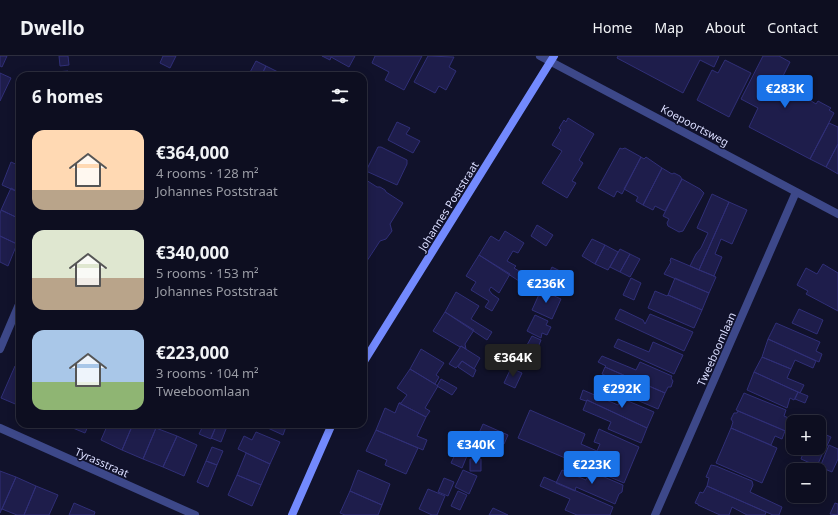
<!DOCTYPE html>
<html lang="en">
<head>
<meta charset="utf-8">
<style>
	body { margin:0; font-family:"Noto Sans",sans-serif; background:#1b1c2d; color:#f1f3f6; height:100vh; display:flex; flex-direction:column; font-size:15px; white-space:nowrap }
	* { box-sizing:border-box; margin:0 }
	p { font-size:13px; color:#9a9ca5 }
	.icon { flex:none; width:22px; height:22px; fill:none; stroke:currentColor; stroke-width:2; stroke-linecap:round; stroke-linejoin:round }
	.map { position:relative; flex:1; overflow:hidden }
	.side { position:absolute; left:16px; top:16px; width:351px; height:356px; display:flex; flex-direction:column; background:#0d0e20; border-radius:12px; box-shadow:0 2px 10px #0003,0 0 0 1px #2d2e3e }
	.side>* { flex:none }
	.tools { position:absolute; left:786px; top:359px; display:grid; gap:8px }
	.tools a { display:grid; place-items:center; width:40px; height:40px; border-radius:8px; background:#0d0e20; box-shadow:0 2px 10px #0003,0 0 0 1px #2d2e3e; font-size:20px }
	.price { position:absolute; translate:-50% -34px; padding:0 9px; border-radius:4px; background:#1a73e8; color:#fff; font-size:13px; line-height:26px; filter:drop-shadow(0 1px 2px #0008) }
	.price::after { content:''; position:absolute; left:50%; top:24px; width:12px; height:9px; margin-left:-6px; background:inherit; clip-path:polygon(0 0,100% 0,50% 100%) }
	.price.on { background:#222; color:#fff }
	ul { padding:0; list-style:none }
	li { display:flex; align-items:center; gap:12px; height:100px; padding:0 16px }
	li span { display:grid; place-items:center; flex:none; width:112px; height:80px; border-radius:12px; color:#555 }
	li>.icon { margin-inline-start:auto }
	span .icon { width:48px; height:48px; fill:#fffc; stroke-width:1 }
	li b { font-size:17px }
	h2 { display:flex; justify-content:space-between; align-items:center; height:48px; padding:0 16px; font-size:17px }
	header { display:flex; align-items:center; gap:24px; box-sizing:border-box; height:56px; padding:0 20px; background:#0d0e20; border-bottom:1px solid #2d2e3e }
	header strong { font-size:19px }
	nav { display:flex; gap:22px; margin-inline-start:auto; font-size:14px }
	.map>svg:first-child { display:block }
	.building { fill:#1e1d4b; stroke:#302f77 }
	.lines { fill:none; stroke-linecap:round; stroke-linejoin:round }
	.street { stroke:#3d4889; stroke-width:8 }
	.secondary { stroke:#738afe; stroke-width:8 }
	.labels { text-anchor:middle; dominant-baseline:central; stroke-width:3; stroke-linejoin:round; paint-order:stroke }
	.street-label { font-size:11px; fill:#dbdeff; stroke:#11122b }
</style>
</head>
<body>
<header>
<strong>Dwello</strong>
<nav><a>Home</a><a>Map</a><a>About</a><a>Contact</a></nav>
</header>
<div class="map">
<svg width="838" height="459" viewBox="0 0 838 459">
	<rect width="100%" height="100%" fill="#11122b"/>
	<path class="building" d="M0,0H7L2,11L0,10Z
		M59,0H68L69,9L60,10Z
		M163,0H176L170,12L160,7Z
		M322,0H355L349,11L331,1L330,4Z
		M375,0H422L404,34L385,24L389,16L372,7Z
		M428,0L454,1L449,11L456,15L446,34L439,30L435,37L414,26Z
		M618,0H719L714,11L700,4L683,37L617,2Z
		M763,0H779L790,6L779,28L792,35L794,32L806,39L805,41L816,48L818,45L831,52L829,54L834,57L810,103L749,71L758,52L741,43Z
		M725,4L751,17L729,61L697,44L712,14L718,17Z
		M256,5L266,10L261,20H248Z
		M266,10L276,15L274,20H261Z
		M68,15V20H56V16Z
		M276,15L287,20H274Z
		M0,17L11,22L0,45Z
		M568,62L594,78L579,104L583,107L572,125L576,127L567,142L542,127L562,95L552,89L561,74L559,72L564,64L566,66Z
		M397,66L410,72L406,78L420,85L413,97L388,84Z
		M829,67L838,71V88L826,111L810,103Z
		M838,88V118L826,111Z
		M378,91H381L407,104V108L397,129L366,115Z
		M620,92L622,93L625,92L641,101L622,138L617,135L614,141L598,132Z
		M641,101L644,103L646,101L662,112L643,149L636,145L638,141L624,133Z
		M11,106L20,110V137L2,129Z
		M662,112L672,118L674,117L680,120L682,123L665,155L655,150L653,154L643,149Z
		M363,122L377,131H380L385,134L386,136L403,147L390,168L392,175L386,183L380,185L363,211Z
		M682,123L700,133L704,137L683,175L679,176L668,170L667,167L669,163L663,160Z
		M11,132L20,137V163L1,154Z
		M712,138L729,146L699,214L690,210L696,198L701,192L708,177L697,172Z
		M729,146L747,154L732,188L721,183L715,198L722,201L714,220L699,214Z
		M1,154L20,163V181L17,188L0,180V158Z
		M537,169L553,179L546,190L531,180Z
		M505,175L524,187L518,197L513,195L507,205L516,210L514,212L527,220L522,227L479,199L490,181L491,180L499,185Z
		M0,180L17,188L8,210L0,206Z
		M592,183L605,189L595,208L582,200Z
		M605,189L618,196L608,214L595,208Z
		M620,193L630,198L620,216L610,211Z
		M630,198L640,203L630,221L620,216Z
		M479,199L510,218L499,237L491,231L489,234L492,238L499,243L492,255L485,251L489,245L471,234L476,226L466,220Z
		M671,202L716,221L709,237L664,218L671,206L670,205Z
		M823,208L838,217V255L806,238L808,235L797,229L806,212L817,218Z
		M552,211L564,217L556,234L544,228Z
		M631,222L641,227L634,244L623,239Z
		M675,222L709,237L702,254L668,239Z
		M541,234L561,243L552,263L532,254Z
		M655,235L667,240L668,239L702,254L694,272L648,252Z
		M456,236L479,250L471,263L492,276L487,284L445,256Z
		M620,253L643,264L645,268L650,258L693,276L684,295L615,263Z
		M799,253L823,264L817,278L792,267Z
		M445,256L474,274L465,288L466,293L461,290L460,291L433,275Z
		M535,259L548,265L546,269L551,271L547,279L542,277L541,282L527,275Z
		M776,267L820,286L816,295L822,298L819,306L768,283Z
		M532,280L541,284L537,294L527,289Z
		M618,283L649,296L653,286L683,299L674,318L614,291Z
		M768,283L816,305L813,312L795,304L791,313L762,301Z
		M461,290L480,302L474,313L462,305L456,312L449,308Z
		M421,293L444,307L436,319L439,321L435,328L410,313Z
		M521,298L534,304L530,312L517,307Z
		M602,300L636,314L640,306L672,320L671,322L673,325L671,331H668L665,337L605,311L606,310L598,306Z
		M762,301L791,313L787,322L804,329L800,337L754,316Z
		M462,305L476,314L473,321L458,311Z
		M15,310L20,312V350L1,342Z
		M605,311L665,337L658,353L625,339L629,330L602,318Z
		M511,312L522,317L515,332L504,327Z
		M410,313L438,330L425,352L430,355L426,361L399,347H401L407,339L397,332Z
		M754,316L798,336L794,344L790,342L787,352L747,334Z
		M441,323L457,332L452,339L437,330Z
		M583,334L618,349L621,342L654,356L647,372L587,344L586,345L580,343Z
		M798,336L808,340L805,347L795,343Z
		M744,337L786,354L784,360L793,364L788,376L736,354Z
		M587,344L647,372L641,387L608,373L611,366L583,354Z
		M399,347L426,361L417,380L427,384L423,394L376,374L385,352L395,357Z
		M530,354L585,378L581,388L597,395L600,388L594,386L599,373L639,391L624,427L518,382Z
		M738,355L785,375L782,383L775,380L771,389L731,372L733,366L731,363L734,357H737Z
		M793,364L798,366H793V378L788,376Z
		M63,368H89L85,377Z
		M108,368H133L122,394L101,384Z
		M133,368H148L156,372L143,403L122,394Z
		M204,368H217L211,383L199,378Z
		M217,368H228L221,386L211,382Z
		M259,368H287L283,379Z
		M483,368L508,379L504,388L479,377Z
		M156,372L177,380L163,411L143,403Z
		M731,372L777,392L762,427L716,407Z
		M376,374L418,392L406,418L385,409L387,404L366,395Z
		M256,376L280,386L270,408L238,393L244,380L252,384Z
		M822,377L831,381L826,392L819,389V385Z
		M177,380L197,389L184,420L163,411Z
		M819,389L825,392L817,410L801,403L805,392H819Z
		M829,389L838,393V403L832,416L820,411Z
		M459,390L469,395L462,412L451,407Z
		M212,391L223,395L217,409L206,405Z
		M246,397L270,408L261,429L237,419Z
		M470,403H481V415H470Z
		M206,405L217,409L208,431L197,426Z
		M711,409L716,410L752,425L753,429L750,436L782,451L779,459H773L707,430L709,422L706,421Z
		M358,414L390,428L382,449L350,435Z
		M463,414L477,420L469,438L455,431Z
		M562,414L586,424L590,415L623,429L622,436L619,438L615,448L576,431L575,435L556,427Z
		M0,415L16,421L0,457Z
		M237,419L261,429L252,450L228,439Z
		M16,421L36,430L24,459H17L2,453Z
		M544,421L613,451L610,459H577L565,454L570,443L540,430Z
		M444,422L454,426L448,440L438,436Z
		M36,430L58,439L49,459H24Z
		M707,430L766,456L765,459H747L732,451L729,459H720L698,449V448L695,447L700,436L703,437Z
		M428,433L445,440L437,459H432L419,453Z
		M350,435L382,449L378,459H345L340,457Z
		M458,435L467,439L460,454L451,450Z
		M74,447L95,456L94,459H69Z
		M835,447L838,448V459L830,458Z
		M493,452L508,459H489Z"/>
	<g class="lines">
		<path class="street" d="M540,0L838,158
			M0,293L20,246
			M0,372L195,459
			M655,459L796,136"/>
		<path class="secondary" d="M363,307L554,0
			M292,459L332,368"/>
	</g>
	<g class="labels">
		<g class="street-label">
			<text transform="translate(695 69) rotate(28)">Koepoortsweg</text>
			<text transform="translate(448 150) rotate(-58)">Johannes Poststraat</text>
			<text transform="translate(716 293) rotate(-66)">Tweeboomlaan</text>
			<text transform="translate(102 406) rotate(24)">Tyrasstraat</text>
		</g>
	</g>
</svg>
<div class="tools">
<a>+</a>
<a>−</a>
</div>
<b class="price" style="left:785px;top:53px">€283K</b>
<b class="price" style="left:546px;top:248px">€236K</b>
<b class="price on" style="left:513px;top:322px">€364K</b>
<b class="price" style="left:622px;top:353px">€292K</b>
<b class="price" style="left:476px;top:409px">€340K</b>
<b class="price" style="left:592px;top:429px">€223K</b>
<section class="side">
<h2>6 homes<svg class="icon" aria-label="filters" viewBox="0 0 24 24"><path d="M4 7h16M4 17h16"/><circle cx="9" cy="7" r="2"/><circle cx="15" cy="17" r="2"/></svg></h2>
<ul>
<li><span style="background:linear-gradient(#ffd9b3 75%,#b9a48a 0)"><svg class="icon" aria-label="home" viewBox="0 0 24 24"><path d="M3 11l9-7 9 7M6 9v11h12V9"/></svg></span><div><b>€364,000</b><p>4 rooms · 128 m²</p><p>Johannes Poststraat</p></div></li>
<li><span style="background:linear-gradient(#dfe7d0 60%,#b9a48a 0)"><svg class="icon" aria-label="home" viewBox="0 0 24 24"><path d="M3 11l9-7 9 7M6 9v11h12V9"/></svg></span><div><b>€340,000</b><p>5 rooms · 153 m²</p><p>Johannes Poststraat</p></div></li>
<li><span style="background:linear-gradient(#a9c7e8 65%,#8fb573 0)"><svg class="icon" aria-label="home" viewBox="0 0 24 24"><path d="M3 11l9-7 9 7M6 9v11h12V9"/></svg></span><div><b>€223,000</b><p>3 rooms · 104 m²</p><p>Tweeboomlaan</p></div></li>
</ul>
</section>
</div>
</body>
</html>
